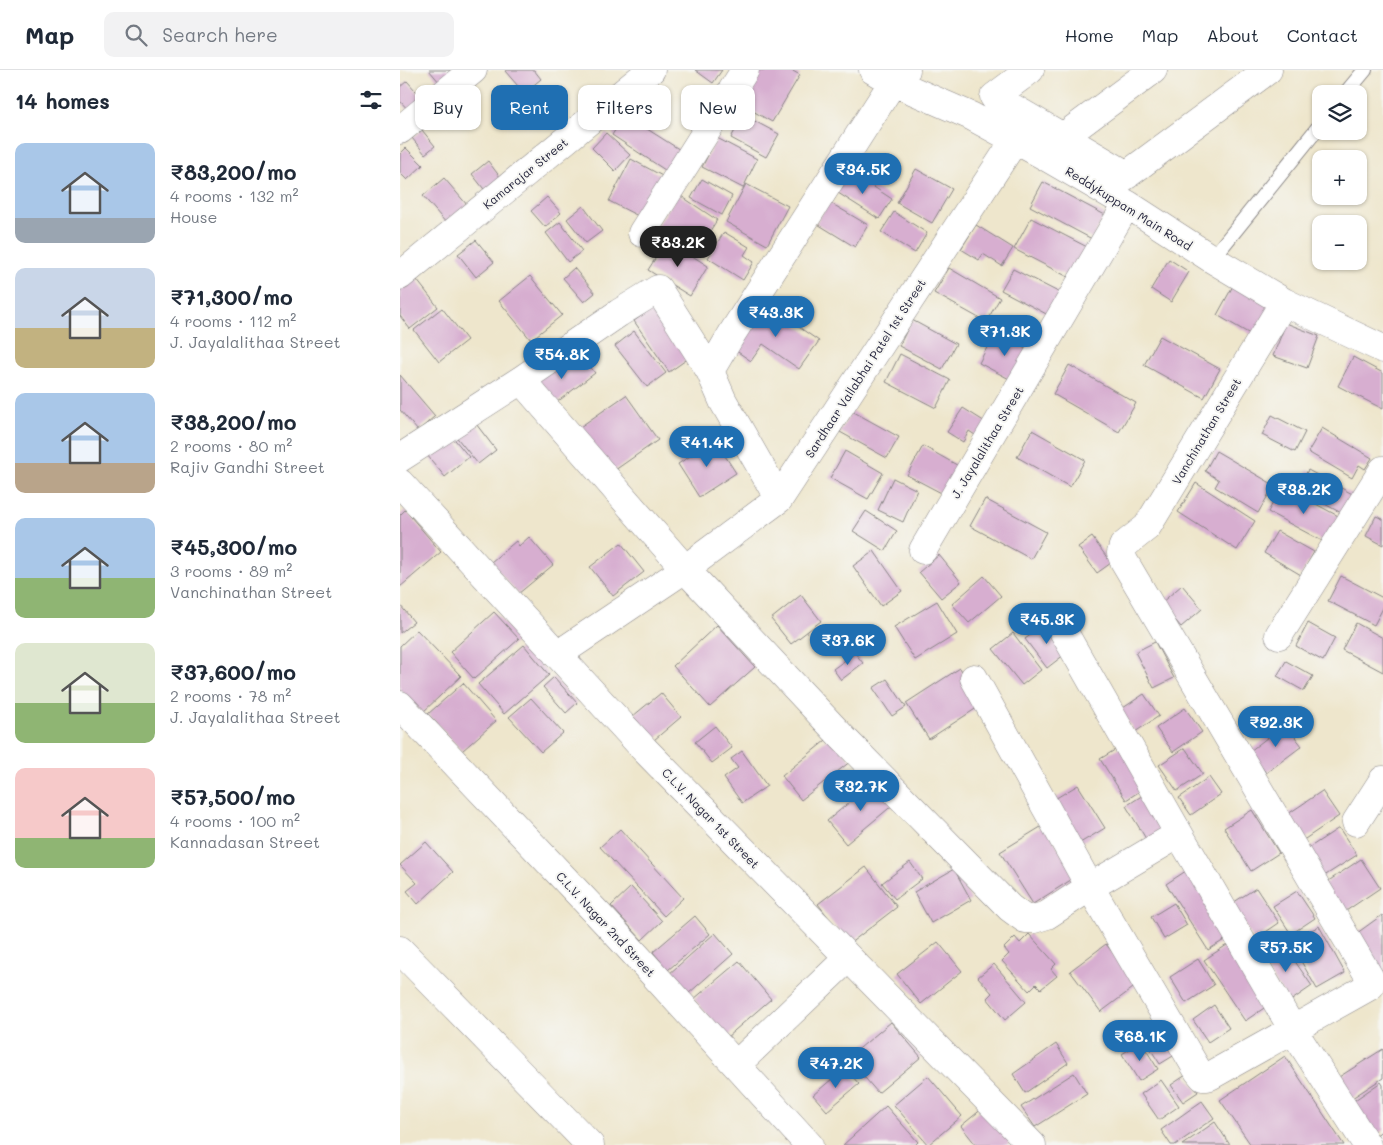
<!DOCTYPE html>
<html lang="en">
<head>
<meta charset="utf-8">
<style>
	body { margin:0; font-family:Mali,sans-serif; background:#f2f2f3; color:#1f2937; height:100vh; display:flex; flex-direction:column; font-size:19px; white-space:nowrap }
	* { box-sizing:border-box; margin:0 }
	p { font-size:16px; color:#747a83 }
	.icon { flex:none; width:28px; height:28px; fill:none; stroke:currentColor; stroke-width:2; stroke-linecap:round; stroke-linejoin:round }
	.map { position:relative; flex:1; overflow:hidden }
	.drawer { display:flex; flex-direction:column; background:#fff; width:400px }
	.drawer>* { flex:none }
	.guide { position:absolute; left:15px; top:15px; width:475px; height:45px; display:flex; gap:10px }
	.tools { position:absolute; left:912px; top:15px; display:grid; gap:10px }
	.tools a { display:grid; place-items:center; width:55px; height:55px; border-radius:10px; background:#fff; box-shadow:0 1px 4px #0004; font-size:25px }
	.price { position:absolute; translate:-50% -42px; padding:0 11px; border-radius:18px; background:#1f6fb2; color:#fff; font-size:16px; line-height:32px; filter:drop-shadow(0 1px 2px #0008) }
	.price::after { content:''; position:absolute; left:50%; top:30px; width:15px; height:11px; margin-left:-8px; background:inherit; clip-path:polygon(0 0,100% 0,50% 100%) }
	.price.current { background:#222; color:#fff }
	ul { padding:0; list-style:none }
	li { display:flex; align-items:center; gap:15px; height:125px; padding:0 15px }
	li span { display:grid; place-items:center; flex:none; width:140px; height:100px; border-radius:10px; color:#555 }
	li>.icon { margin-inline-start:auto }
	span .icon { width:60px; height:60px; fill:#fffc; stroke-width:1 }
	li b { font-size:21px }
	h2 { display:flex; justify-content:space-between; align-items:center; height:60px; padding:0 15px; font-size:21px }
	.tag { padding:0 18px; border-radius:10px; background:#fff; box-shadow:0 1px 4px #0004; font-size:18px; line-height:45px }
	.tag.current { background:#1f6fb2; color:#fff }
	header { display:flex; align-items:center; gap:30px; box-sizing:border-box; height:70px; padding:0 25px; background:#fff; border-bottom:1px solid #e0e1e3 }
	header strong { font-size:24px }
	nav { display:flex; gap:28px; margin-inline-start:auto; font-size:18px }
	.search { width:350px; height:45px; background:#f2f2f3; display:flex; align-items:center; gap:12px; box-sizing:border-box; padding:0 18px; border-radius:10px; color:#747a83; font-size:19px }
	main { display:flex; flex:1; min-height:0 }
	.map>svg:first-child { display:block }
	.building { fill:#d7aed0 }
	.lines { fill:none; stroke-linecap:round; stroke-linejoin:round }
	.service-casing { stroke:#888484; stroke-width:16 }
	.minor-casing { stroke:#888484; stroke-width:29 }
	.service { stroke:#fff; stroke-width:14 }
	.minor { stroke:#fff; stroke-width:28 }
	.labels { text-anchor:middle; dominant-baseline:central; stroke-width:4; stroke-linejoin:round; paint-order:stroke }
	.street-label { font-size:12px; fill:#22223b; stroke:#f6f6f2 }
</style>
</head>
<body>
<header>
<strong>Map</strong>
<div class="search"><svg class="icon" aria-label="search" viewBox="0 0 24 24"><circle cx="10" cy="10" r="6"/><path d="M15 15l6 6"/></svg>Search here</div>
<nav><a>Home</a><a>Map</a><a>About</a><a>Contact</a></nav>
</header>
<main>
<section class="drawer">
<h2>14 homes<svg class="icon" aria-label="filters" viewBox="0 0 24 24"><path d="M4 7h16M4 17h16"/><circle cx="9" cy="7" r="2"/><circle cx="15" cy="17" r="2"/></svg></h2>
<ul>
<li><span style="background:linear-gradient(#a9c7e8 75%,#9aa5b1 0)"><svg class="icon" aria-label="home" viewBox="0 0 24 24"><path d="M3 11l9-7 9 7M6 9v11h12V9"/></svg></span><div><b>₹83,200/mo</b><p>4 rooms · 132 m²</p><p>House</p></div></li>
<li><span style="background:linear-gradient(#c9d6e8 60%,#c2b280 0)"><svg class="icon" aria-label="home" viewBox="0 0 24 24"><path d="M3 11l9-7 9 7M6 9v11h12V9"/></svg></span><div><b>₹71,300/mo</b><p>4 rooms · 112 m²</p><p>J. Jayalalithaa Street</p></div></li>
<li><span style="background:linear-gradient(#a9c7e8 70%,#b9a48a 0)"><svg class="icon" aria-label="home" viewBox="0 0 24 24"><path d="M3 11l9-7 9 7M6 9v11h12V9"/></svg></span><div><b>₹38,200/mo</b><p>2 rooms · 80 m²</p><p>Rajiv Gandhi Street</p></div></li>
<li><span style="background:linear-gradient(#a9c7e8 60%,#8fb573 0)"><svg class="icon" aria-label="home" viewBox="0 0 24 24"><path d="M3 11l9-7 9 7M6 9v11h12V9"/></svg></span><div><b>₹45,300/mo</b><p>3 rooms · 89 m²</p><p>Vanchinathan Street</p></div></li>
<li><span style="background:linear-gradient(#dfe7d0 60%,#8fb573 0)"><svg class="icon" aria-label="home" viewBox="0 0 24 24"><path d="M3 11l9-7 9 7M6 9v11h12V9"/></svg></span><div><b>₹37,600/mo</b><p>2 rooms · 78 m²</p><p>J. Jayalalithaa Street</p></div></li>
<li><span style="background:linear-gradient(#f6c9c9 70%,#8fb573 0)"><svg class="icon" aria-label="home" viewBox="0 0 24 24"><path d="M3 11l9-7 9 7M6 9v11h12V9"/></svg></span><div><b>₹57,500/mo</b><p>4 rooms · 100 m²</p><p>Kannadasan Street</p></div></li>
</ul>
</section>
<div class="map">
<svg width="983" height="1075" viewBox="0 0 983 1075">
	<rect width="100%" height="100%" fill="#f6f6f2"/>
	<filter id="ink" filterUnits="userSpaceOnUse"><feTurbulence type="fractalNoise" baseFrequency=".02" numOctaves="2"/><feDisplacementMap in="SourceGraphic" scale="10" xChannelSelector="R" yChannelSelector="G"/><feConvolveMatrix kernelMatrix="1 2 1 2 8 2 1 2 1" color-interpolation-filters="sRGB"/></filter>
	<filter id="wash" filterUnits="userSpaceOnUse"><feTurbulence type="fractalNoise" baseFrequency=".0096" numOctaves="4" result="noise"/><feDisplacementMap in="SourceGraphic" scale="20" xChannelSelector="R" yChannelSelector="G"/><feGaussianBlur stdDeviation="1.12" result="paint"/><feColorMatrix in="noise" values="0 0 0 0 0 0 0 0 0 0 0 0 0 0 0 0 0 1.4 0 .05"/><feComposite in="paint" operator="in"/></filter>
	<g filter="url(#wash)">
		<rect width="100%" height="100%" fill="#eee6cc"/>
		<g id="blocks">
			<path class="building" d="M29,0H54L40,13Z
				M107,0H134L141,9L124,23L105,1Z
				M295,0H322L313,13Z
				M355,0H391L400,5L372,52L337,32Z
				M7,11L24,30L10,42L0,31V17Z
				M225,45L285,83L271,104L212,65Z
				M343,45L379,64L366,87L331,68Z
				M22,60L35,76L25,84L12,68Z
				M206,63L230,85L215,101L192,78Z
				M317,68L357,89L343,118L302,97Z
				M6,78L23,95L7,110L0,103V84Z
				M231,89L266,108L244,149L209,131Z
				M88,91L103,111L87,123L72,104Z
				M516,99L552,119L532,153L497,133Z
				M448,100L492,129L479,149L435,121Z
				M44,108L68,136L47,154L23,126Z
				M302,109L332,126L322,145L291,128Z
				M643,112L705,145L692,169L630,136Z
				M346,114L388,136L367,175L326,152Z
				M278,124L317,150L296,183L256,158Z
				M147,127L161,143L145,157L131,141Z
				M429,132L468,155L455,177L416,153Z
				M183,136L202,161L186,173L167,149Z
				M494,142L527,163L515,183L481,162Z
				M631,148L691,179L674,210L614,179Z
				M160,152L182,181L168,192L146,163Z
				M576,155L613,178L602,196L583,184L579,190L561,179Z
				M324,162L349,177L344,185L354,192L343,210L308,188Z
				M76,170L94,192L76,207L58,184Z
				M267,170L308,196L290,226L248,200Z
				M769,189L789,202L771,232L751,219Z
				M174,198L195,223L184,232L163,208Z
				M549,198L600,228L586,252L534,223Z
				M613,199L664,225L652,247L601,220Z
				M13,205L38,237L10,259L0,246V215Z
				M130,206L162,245L131,270L99,231Z
				M834,214L874,237L857,268L817,245Z
				M364,233L419,271L399,299L363,274L351,291L332,278Z
				M254,237L289,288L269,302L234,251Z
				M42,238L67,270L39,292L14,260Z
				M512,250L556,274L542,299L499,276Z
				M886,253L919,266L907,298L873,286Z
				M234,261L266,303L247,317L215,276Z
				M595,262L631,282L615,312L579,293Z
				M760,266L820,299L804,328L744,295Z
				M177,280L195,303L148,339L129,316Z
				M500,284L550,310L536,338L486,312Z
				M953,287L983,303V339L938,316Z
				M669,295L736,333L719,362L653,324Z
				M0,305L35,346L18,361L0,340Z
				M226,325L258,370L208,405L177,359Z
				M563,338L590,355L581,369L569,361L563,372L547,362Z
				M452,341L499,367L487,388L440,362Z
				M872,345L905,362L895,382L862,365Z
				M73,350L96,380L78,394L54,364Z
				M922,358L972,388L965,399L959,395L952,408L908,382Z
				M632,360L685,390L670,417L617,387Z
				M51,365L69,387L45,407L27,385Z
				M315,370L336,403L299,427L278,394Z
				M523,376L564,399L549,427L507,405Z
				M445,381L483,403L468,429L430,408Z
				M816,381L874,415L858,443L815,417L819,410L805,401Z
				M908,400L956,426L945,445L897,419Z
				M493,408L517,420L503,452L478,440Z
				M796,413L855,451L837,480L778,442Z
				M882,416L940,447L926,473L868,442Z
				M585,429L646,462L631,489L570,456Z
				M5,440L41,482L0,517V445Z
				M466,441L497,461L485,481L453,461Z
				M976,446L983,449V475L966,466Z
				M877,461L914,482L901,505L864,483Z
				M129,467L153,495L118,524L91,492L116,471L119,476Z
				M692,467L711,493L697,503L678,477Z
				M221,473L244,502L213,526L190,497Z
				M474,481L502,521L481,536L453,496Z
				M539,485L561,512L541,528L519,502Z
				M584,506L601,526L569,553L552,534Z
				M941,506L983,528V538L974,555L928,531Z
				M782,515L802,539L781,557L761,533Z
				M401,525L421,551L391,574L371,549Z
				M537,531L557,564L515,590L494,557Z
				M0,535L14,552L0,563Z
				M94,542L119,569L74,609L50,582Z
				M647,553L669,581L647,598L625,569Z
				M908,553L935,568L923,591L896,576Z
				M956,553L983,568V602L942,580Z
				M317,555L355,597L310,637L273,596Z
				M17,560L61,606L22,643L0,620V576Z
				M613,563L641,600L622,615L593,579Z
				M755,572L774,608L754,618L735,582Z
				M124,575L149,605L104,644L78,614Z
				M455,583L463,593L441,610L433,599Z
				M886,591L913,606L904,621L877,606Z
				M560,598L583,634L529,669L506,633Z
				M154,607L177,633L166,643L143,617Z
				M487,609L506,637L492,646L473,618Z
				M63,613L96,651L62,681L28,644Z
				M261,623L281,647L254,670L233,646Z
				M744,624L759,646L735,662L720,640Z
				M131,628L163,663L141,682L109,647Z
				M785,638L802,662L773,682L756,658Z
				M885,654L902,676L866,703L850,681Z
				M315,656L332,678L312,693L295,672Z
				M431,666L451,691L401,730L382,706Z
				M723,675L748,716L726,730L700,689Z
				M785,678L803,704L777,721L759,695Z
				M342,681L367,716L342,733L324,708L338,698L331,689Z
				M809,707L821,724L791,745L779,728Z
				M475,711L494,734L446,774L427,751Z
				M678,715L705,758L680,773L653,730Z
				M751,720L773,756L748,772L726,736Z
				M922,721L939,746L899,773L882,748Z
				M852,740L879,783L851,801L824,758Z
				M644,755L677,806L633,834L600,782Z
				M939,758L957,785L918,810L901,783Z
				M220,759L283,828L264,846L200,777Z
				M26,772L53,802L18,834L7,821L17,813L0,795Z
				M961,789L980,818L940,845L921,816Z
				M510,792L522,809L495,829L482,813Z
				M466,797L497,837L449,874L418,834Z
				M792,797L834,864L808,880L766,814Z
				M554,799L571,830L531,853L514,822Z
				M231,817L262,851L242,870L211,836Z
				M856,818L879,853L854,870L831,834Z
				M897,821L915,848L891,864L873,836Z
				M774,833L787,855L764,869L751,847Z
				M982,845L983,847V904L953,866Z
				M295,846L310,864L268,900L253,882Z
				M919,856L945,903L917,919L890,872Z
				M315,863L333,884L288,924L269,904Z
				M629,864L656,894L651,899L657,906L641,919L636,914L629,921L602,891L609,884L604,878L615,867L620,873Z
				M833,871L873,932L845,951L804,890Z
				M538,872L562,901L521,934L497,904Z
				M706,874L737,915L701,942L670,901Z
				M883,874L912,916L889,932L860,890Z
				M798,889L814,915L786,933L770,907Z
				M339,891L371,929L327,967L294,929Z
				M594,894L626,932L605,950L587,928L592,923L578,907Z
				M814,935L829,958L808,972L793,950Z
				M491,952L521,987L478,1023L448,988Z
				M766,954L783,980L760,994L744,969Z
				M741,972L758,999L739,1011L722,984Z
				M656,974L668,993L625,1023L613,1004Z
				M983,979V1008L952,1028L939,1007Z
				M885,986L944,1075H851L820,1030Z
				M445,998L459,1014L427,1041L413,1025Z
				M674,1003L687,1024L635,1057L621,1037Z
				M786,1005L798,1022L783,1032L771,1015Z
				M528,1006L562,1046L528,1075L494,1035Z
				M761,1010L779,1036L759,1050L741,1024Z
				M981,1012L983,1015V1060L975,1066L952,1032Z
				M802,1031L814,1048L775,1075H771L761,1060Z
				M486,1036L518,1072L515,1075H443Z
				M583,1038L610,1072L607,1075H576L561,1056Z
				M815,1052L830,1075H782Z"/>
		</g>
	</g>
	<g filter="url(#ink)">
		<use href="#blocks" fill-opacity="0" stroke="#888484" stroke-width="1"/>
		<g class="lines">
			<defs>
				<path id="service" d="M945,24L965,0
					M812,189L921,54"/>
				<path id="minor" d="M473,0L493,12L571,46L641,84L727,134L812,189L884,232L983,279
					M630,0L594,27L663,67L753,0
					M0,60L73,0
					M650,77L663,67L727,105
					M705,121L868,0
					M242,163L345,0
					M0,206L251,0
					M121,310L285,499L443,668L610,838L625,849H634L647,845L690,817L779,764
					M0,388L121,310L219,243L258,219L310,301
					M0,413L245,680L632,1075
					M379,429L323,331L310,301L333,262L493,12L506,0
					M523,480L727,134
					M658,552L779,764L893,960L967,1075
					M879,565L983,400
					M157,585L285,499L379,429L615,70
					M574,608L690,817L798,1001L803,1007H807L810,1006L970,916L971,912L970,908L724,491L721,483L723,476L747,457L884,232
					M0,635L213,860L409,1075
					M956,752L983,710
					M0,880L190,1075
					M336,995L448,888"/>
			</defs>
			<use href="#service" class="service-casing"/>
			<use href="#minor" class="minor-casing"/>
			<use href="#service" class="service"/>
			<use href="#minor" class="minor"/>
		</g>
	</g>
	<g class="labels">
		<g class="street-label">
			<text transform="translate(125 103) rotate(-39)">Kamarajar Street</text>
			<text transform="translate(729 138) rotate(32)">Reddykuppam Main Road</text>
			<text transform="translate(465 298) rotate(-57)">Sardhaar Vallabhai Patel 1st Street</text>
			<text transform="translate(806 361) rotate(-59)">Vanchinathan Street</text>
			<text transform="translate(587 372) rotate(-59)">J. Jayalalithaa Street</text>
			<text transform="translate(311 748) rotate(46)">C.L.V. Nagar 1st Street</text>
			<text transform="translate(206 854) rotate(47)">C.L.V. Nagar 2nd Street</text>
		</g>
	</g>
</svg>
<div class="tools">
<a><svg class="icon" aria-label="layers" viewBox="0 0 24 24"><path d="M12 4l9 5-9 5-9-5zM3 14l9 5 9-5"/></svg></a>
<a>+</a>
<a>−</a>
</div>
<b class="price" style="left:463px;top:125px">₹34.5K</b>
<b class="price current" style="left:278px;top:198px">₹83.2K</b>
<b class="price" style="left:376px;top:268px">₹43.3K</b>
<b class="price" style="left:605px;top:287px">₹71.3K</b>
<b class="price" style="left:162px;top:310px">₹54.8K</b>
<b class="price" style="left:307px;top:398px">₹41.4K</b>
<b class="price" style="left:904px;top:445px">₹38.2K</b>
<b class="price" style="left:647px;top:575px">₹45.3K</b>
<b class="price" style="left:448px;top:596px">₹37.6K</b>
<b class="price" style="left:876px;top:678px">₹92.3K</b>
<b class="price" style="left:461px;top:742px">₹32.7K</b>
<b class="price" style="left:886px;top:903px">₹57.5K</b>
<b class="price" style="left:740px;top:992px">₹68.1K</b>
<b class="price" style="left:436px;top:1019px">₹47.2K</b>
<div class="guide">
<a class="tag">Buy</a>
<a class="tag current">Rent</a>
<a class="tag">Filters</a>
<a class="tag">New</a>
</div>
</div>
</main>
</body>
</html>
